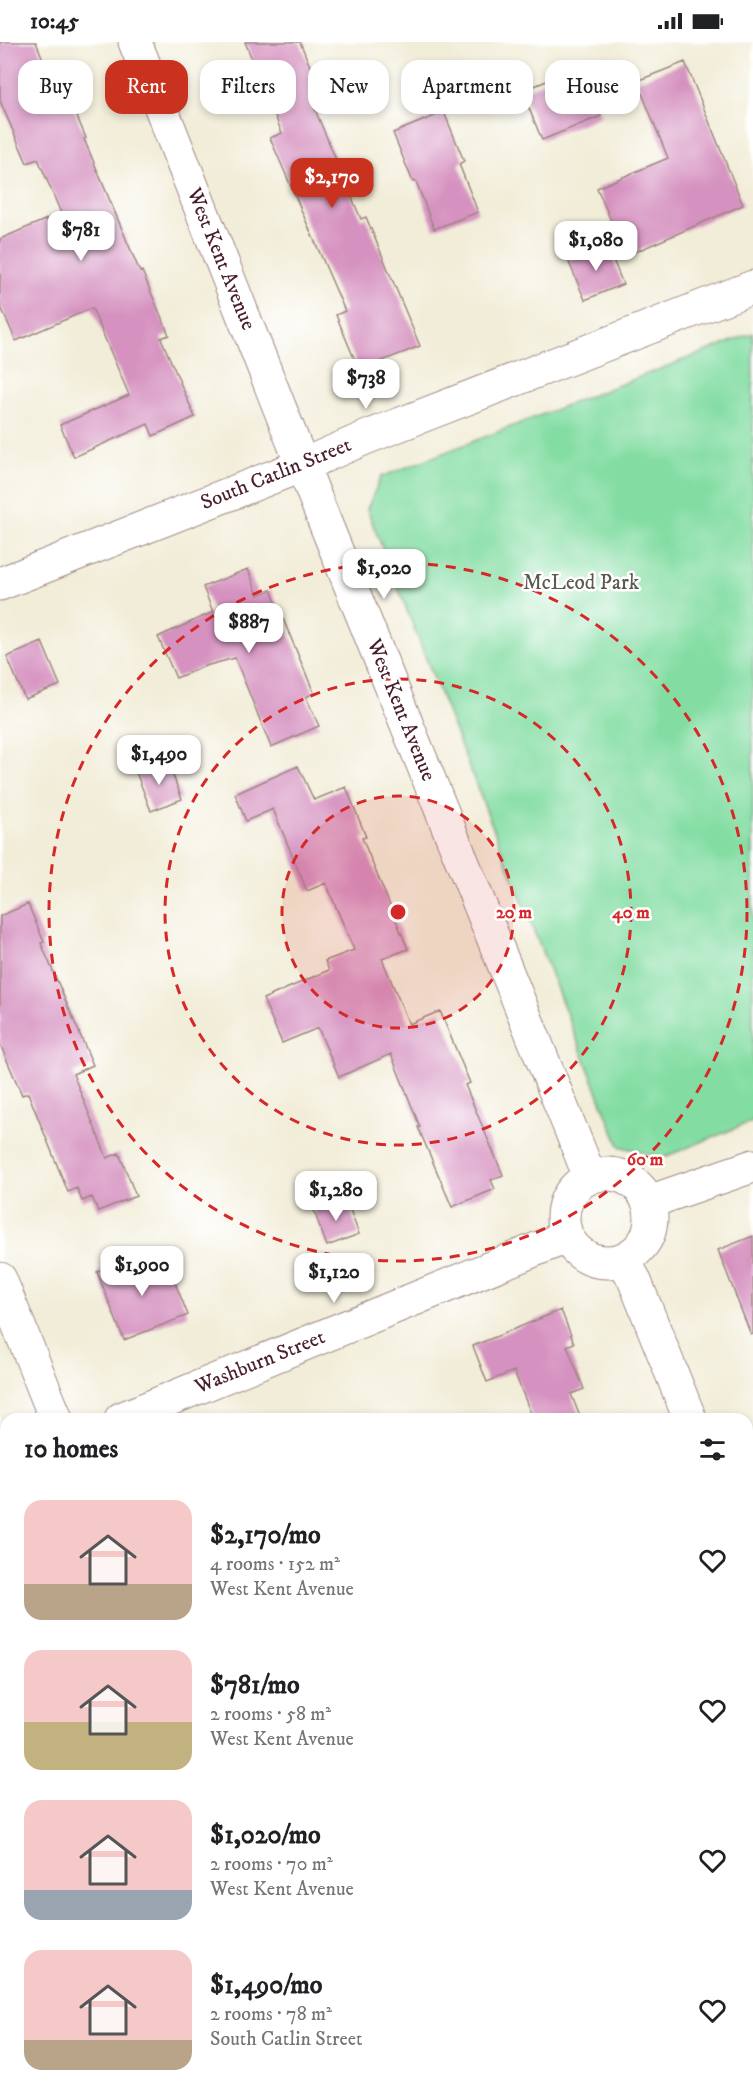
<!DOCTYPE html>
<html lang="en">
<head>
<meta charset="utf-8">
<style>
	body { margin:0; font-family:"IM FELL DW Pica",serif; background:#f6f6f6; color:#202124; height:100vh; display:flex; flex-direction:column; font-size:22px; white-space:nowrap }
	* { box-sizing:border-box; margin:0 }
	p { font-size:20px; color:#757577 }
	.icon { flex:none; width:33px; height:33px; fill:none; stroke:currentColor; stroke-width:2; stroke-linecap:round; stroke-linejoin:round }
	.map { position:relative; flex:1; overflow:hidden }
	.sheet { position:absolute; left:0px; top:1371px; width:753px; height:686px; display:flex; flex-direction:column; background:#fff; border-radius:18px 18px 0 0; box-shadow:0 3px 9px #0003 }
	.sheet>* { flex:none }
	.top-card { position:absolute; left:18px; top:18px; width:717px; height:54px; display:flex; gap:12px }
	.price { position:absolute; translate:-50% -51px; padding:0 14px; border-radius:12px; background:#fff; color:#222; font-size:20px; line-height:39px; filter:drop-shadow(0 2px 3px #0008) }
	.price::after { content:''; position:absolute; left:50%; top:36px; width:18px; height:14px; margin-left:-9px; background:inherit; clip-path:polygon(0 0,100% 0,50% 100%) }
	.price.selected { background:#c8321e; color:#fff }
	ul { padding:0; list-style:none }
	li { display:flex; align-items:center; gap:18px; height:150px; padding:0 24px }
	li span { display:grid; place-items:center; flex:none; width:168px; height:120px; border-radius:18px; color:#555 }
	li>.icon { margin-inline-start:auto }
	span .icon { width:72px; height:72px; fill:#fffc; stroke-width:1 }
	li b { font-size:26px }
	h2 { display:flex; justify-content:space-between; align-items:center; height:72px; padding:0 24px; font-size:26px }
	.tag { padding:0 21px; border-radius:18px; background:#fff; box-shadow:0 3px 9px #0003; font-size:21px; line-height:54px }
	.tag.selected { background:#c8321e; color:#fff }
	.status { display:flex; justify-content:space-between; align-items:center; height:42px; padding:0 30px; background:#fff; direction:ltr }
	.status svg { height:16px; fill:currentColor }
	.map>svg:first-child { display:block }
	.green { fill:#83dda3; stroke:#667e67; stroke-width:1.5 }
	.building { fill:#d591c0 }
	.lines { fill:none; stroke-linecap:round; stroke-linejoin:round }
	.minor-casing { stroke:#9e8682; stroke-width:35 }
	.secondary-casing { stroke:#9e8682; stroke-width:35 }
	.minor { stroke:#fff; stroke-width:33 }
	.secondary { stroke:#fce5c4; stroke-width:33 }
	.ring { fill:none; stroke:#d62828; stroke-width:3; stroke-dasharray:10 8 }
	.labels { text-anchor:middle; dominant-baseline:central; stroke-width:5; stroke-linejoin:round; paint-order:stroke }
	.street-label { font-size:21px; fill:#4a1f2b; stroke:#fff }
	.park-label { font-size:21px; fill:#5b584f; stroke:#fff }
	.centre { fill:#d62828; stroke:#fff; stroke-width:3 }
	.ring-label { font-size:18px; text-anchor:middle; font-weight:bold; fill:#d62828; stroke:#fff; stroke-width:5; stroke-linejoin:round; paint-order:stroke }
</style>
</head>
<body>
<div class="status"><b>10:45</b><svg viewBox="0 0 49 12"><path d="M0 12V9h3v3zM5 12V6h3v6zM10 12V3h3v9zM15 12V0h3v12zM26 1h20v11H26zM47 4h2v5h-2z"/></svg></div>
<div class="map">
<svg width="753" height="2056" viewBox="0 0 753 2056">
	<rect width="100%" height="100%" fill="#fff"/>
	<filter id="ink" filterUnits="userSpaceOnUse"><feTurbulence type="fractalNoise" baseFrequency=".0167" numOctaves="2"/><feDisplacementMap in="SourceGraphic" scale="12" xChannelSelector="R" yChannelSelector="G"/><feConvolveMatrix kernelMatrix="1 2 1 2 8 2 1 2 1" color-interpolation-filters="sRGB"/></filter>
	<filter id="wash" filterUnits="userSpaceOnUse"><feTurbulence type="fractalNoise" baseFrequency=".008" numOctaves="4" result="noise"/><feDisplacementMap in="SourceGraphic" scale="24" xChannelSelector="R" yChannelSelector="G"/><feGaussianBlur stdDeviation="1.35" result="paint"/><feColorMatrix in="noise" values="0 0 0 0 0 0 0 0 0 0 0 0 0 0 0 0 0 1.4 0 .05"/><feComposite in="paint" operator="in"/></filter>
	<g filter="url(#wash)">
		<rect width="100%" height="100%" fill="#f2edd8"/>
		<path class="green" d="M753,291V1079L662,1116L619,1104L367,467L381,435Z"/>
		<g id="blocks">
			<path class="building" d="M0,0H36L61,62L70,58L86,96L84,97L140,230L142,229L169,293L161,296L195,375L153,394L148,382L74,415L60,383L129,353L92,266L16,299L0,263V197L61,171L38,117L27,121L0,59Z
				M245,0H300L324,58L313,63L361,177L366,175L420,304L359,328L336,273L345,269L270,96L282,91Z
				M685,20L743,163L626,214L597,146L668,116L637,39Z
				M581,25L601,74L542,98L522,49Z
				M444,70L464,119L459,122L478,170L434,187L416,139L413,140L393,91Z
				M606,201L623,242L585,258L568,218Z
				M248,527L258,553L271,548L314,651L306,655L319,684L271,705L235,616L205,624L176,636L158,595L213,570L203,545Z
				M42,600L60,643L25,657L7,615Z
				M167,718L182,757L151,769L136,730Z
				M298,724L314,758L346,745L366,795L362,796L408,907L382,917L409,982L440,969L470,1041L465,1043L503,1133L491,1138L495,1147L452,1165L418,1085H420L391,1012L339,1035L318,986L282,1001L263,957L329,928L325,919L354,908L326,841L307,849L273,767L246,779L235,752Z
				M28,862L44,900L41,901L93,1023L73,1032L107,1116L119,1111L136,1154L98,1169L92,1155L82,1159L77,1146L68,1150L28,1051L22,1053L0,1002V874Z
				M346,1157L359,1192L327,1204L314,1169Z
				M753,1194V1292L751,1293L718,1208Z
				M132,1216L138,1232L167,1221L188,1273L124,1298L97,1230Z
				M561,1268L574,1301L567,1304L584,1347L571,1352L581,1377H533L514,1329L487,1340L473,1304Z"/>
		</g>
	</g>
	<g filter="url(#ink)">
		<use href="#blocks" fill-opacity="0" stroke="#9e8682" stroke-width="1.5"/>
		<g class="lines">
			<defs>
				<path id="minor" d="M135,0L324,478L590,1135
					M0,542L303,423L365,396L753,245
					M563 1176a44 44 0 1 1 88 0a44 44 0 1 1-88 0Z
					M649,1162L663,1155L753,1124
					M623,1217L634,1237L690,1377
					M0,1237L56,1377
					M121,1377L566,1195
					M0,1426L6,1423
					M747,1519L753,1534
					M331,2050L333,2056"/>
				<path id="secondary" d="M747,2018L753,2016
					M655,2056L668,2050"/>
			</defs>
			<use href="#minor" class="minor-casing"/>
			<use href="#secondary" class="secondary-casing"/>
			<use href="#minor" class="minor"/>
			<use href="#secondary" class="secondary"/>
		</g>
	</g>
	<circle cx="398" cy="870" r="116" fill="#d62828" fill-opacity=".12"/>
	<g class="ring">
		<circle cx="398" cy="870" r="116"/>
		<circle cx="398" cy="870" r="233"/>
		<circle cx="398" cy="870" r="349"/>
	</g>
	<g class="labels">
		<g class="street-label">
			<text transform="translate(221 217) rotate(68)">West Kent Avenue</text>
			<text transform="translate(276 432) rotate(-22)">South Catlin Street</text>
			<text transform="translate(401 668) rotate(68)">West Kent Avenue</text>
			<text transform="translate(260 1320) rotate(-22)">Washburn Street</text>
		</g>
		<g class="park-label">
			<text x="581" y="541">McLeod Park</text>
		</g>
	</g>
	<circle cx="398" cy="870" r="9" class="centre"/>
	<g class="ring-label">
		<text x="514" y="876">20 m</text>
		<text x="631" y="876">40 m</text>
		<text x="645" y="1123">60 m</text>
	</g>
</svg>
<b class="price selected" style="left:332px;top:167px">$2,170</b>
<b class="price" style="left:81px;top:220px">$781</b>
<b class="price" style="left:596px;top:230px">$1,080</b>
<b class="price" style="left:366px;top:368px">$738</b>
<b class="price" style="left:384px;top:558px">$1,020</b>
<b class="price" style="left:249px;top:612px">$887</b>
<b class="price" style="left:159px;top:744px">$1,490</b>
<b class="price" style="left:336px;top:1180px">$1,280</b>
<b class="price" style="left:142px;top:1255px">$1,900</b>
<b class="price" style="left:334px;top:1262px">$1,120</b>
<div class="top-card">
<a class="tag">Buy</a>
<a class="tag selected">Rent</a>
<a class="tag">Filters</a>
<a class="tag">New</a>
<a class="tag">Apartment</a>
<a class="tag">House</a>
</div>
<section class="sheet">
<h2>10 homes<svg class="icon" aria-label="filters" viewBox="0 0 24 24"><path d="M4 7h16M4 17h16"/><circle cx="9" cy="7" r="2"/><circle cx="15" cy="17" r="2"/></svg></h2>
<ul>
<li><span style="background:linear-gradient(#f6c9c9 70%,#b9a48a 0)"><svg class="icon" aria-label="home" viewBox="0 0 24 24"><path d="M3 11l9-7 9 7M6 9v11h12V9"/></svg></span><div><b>$2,170/mo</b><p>4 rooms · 152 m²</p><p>West Kent Avenue</p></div><svg class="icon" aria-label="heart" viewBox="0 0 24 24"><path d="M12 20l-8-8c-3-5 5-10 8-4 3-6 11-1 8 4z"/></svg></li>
<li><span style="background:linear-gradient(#f6c9c9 60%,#c2b280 0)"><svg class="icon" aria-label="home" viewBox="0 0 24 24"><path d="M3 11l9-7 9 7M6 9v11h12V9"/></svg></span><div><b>$781/mo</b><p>2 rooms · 58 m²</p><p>West Kent Avenue</p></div><svg class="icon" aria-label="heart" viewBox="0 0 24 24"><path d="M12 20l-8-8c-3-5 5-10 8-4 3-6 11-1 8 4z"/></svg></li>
<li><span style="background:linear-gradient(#f6c9c9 75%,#9aa5b1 0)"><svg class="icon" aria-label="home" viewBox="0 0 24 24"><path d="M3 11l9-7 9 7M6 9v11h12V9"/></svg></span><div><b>$1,020/mo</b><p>2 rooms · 70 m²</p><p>West Kent Avenue</p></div><svg class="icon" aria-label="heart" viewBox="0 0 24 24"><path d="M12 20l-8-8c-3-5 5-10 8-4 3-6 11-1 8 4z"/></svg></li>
<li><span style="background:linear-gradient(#f6c9c9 75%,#b9a48a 0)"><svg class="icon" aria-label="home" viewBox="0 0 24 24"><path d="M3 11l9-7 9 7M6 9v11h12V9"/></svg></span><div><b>$1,490/mo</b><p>2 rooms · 78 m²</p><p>South Catlin Street</p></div><svg class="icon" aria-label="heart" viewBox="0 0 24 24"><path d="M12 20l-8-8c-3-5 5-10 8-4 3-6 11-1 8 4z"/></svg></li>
</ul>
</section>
</div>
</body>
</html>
